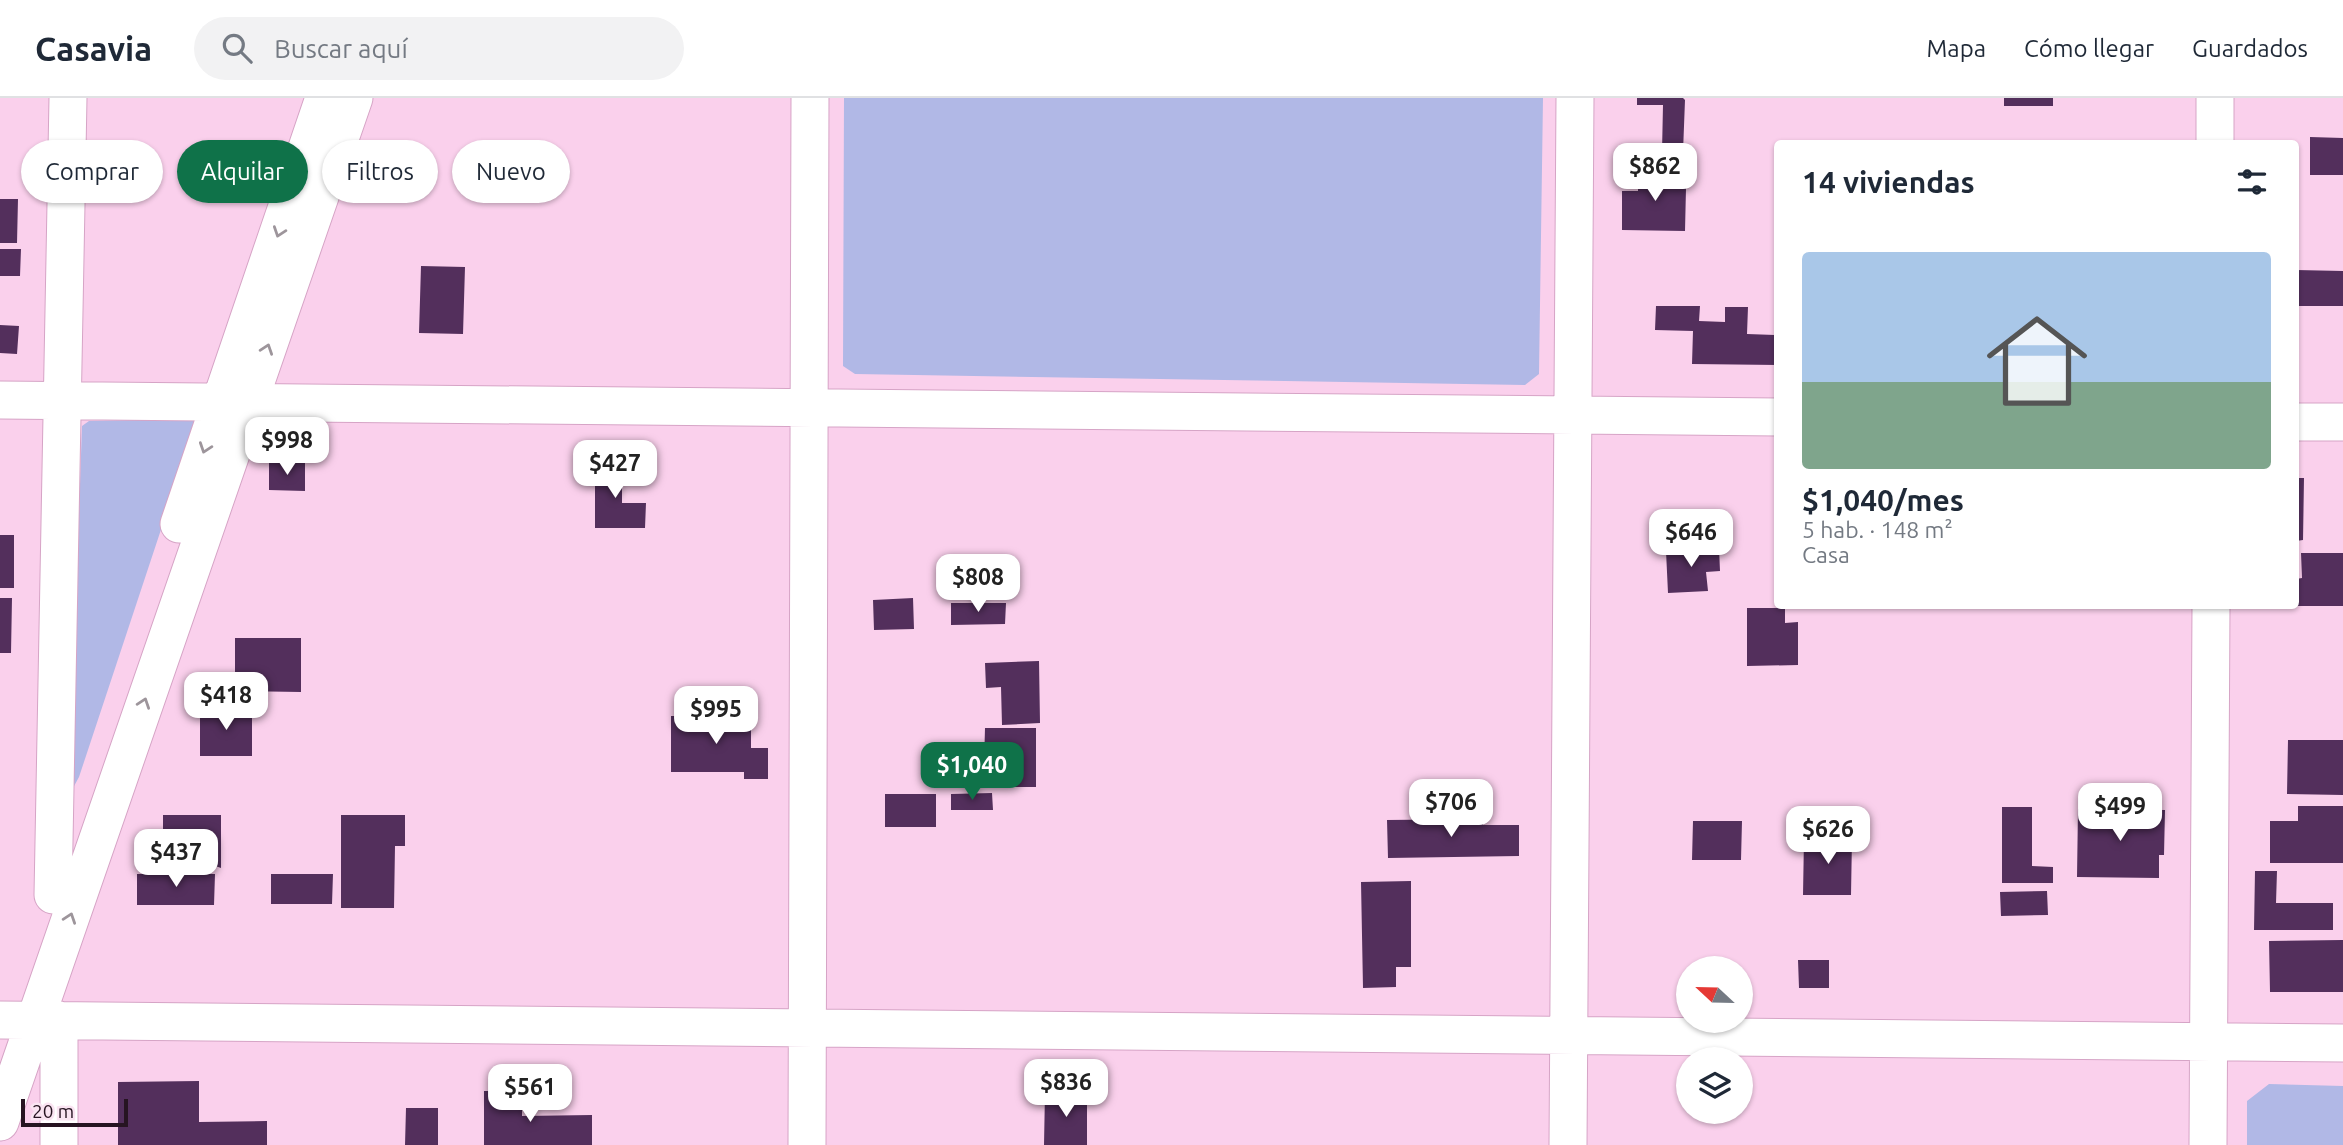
<!DOCTYPE html>
<html lang="es">
<head>
<meta charset="utf-8">
<style>
	body { margin:0; font-family:Ubuntu,sans-serif; background:#f2f2f3; color:#1f2937; height:100vh; display:flex; flex-direction:column; font-size:26px; white-space:nowrap }
	* { box-sizing:border-box; margin:0 }
	p { font-size:23px; color:#747a83 }
	.icon { flex:none; width:38px; height:38px; fill:none; stroke:currentColor; stroke-width:2; stroke-linecap:round; stroke-linejoin:round }
	.map { position:relative; flex:1; overflow:hidden }
	.side { position:absolute; left:1774px; top:42px; width:525px; height:469px; display:flex; flex-direction:column; background:#fff; border-radius:7px; box-shadow:0 2px 5px #0004 }
	.side>* { flex:none }
	.hud { position:absolute; left:21px; top:42px; width:665px; height:63px; display:flex; gap:14px }
	.needle { width:46px; rotate:292deg }
	.buttons { position:absolute; left:1676px; top:858px; display:grid; gap:14px }
	.buttons a { display:grid; place-items:center; width:77px; height:77px; border-radius:50%; background:#fff; box-shadow:0 2px 5px #0004; font-size:35px }
	.scale { position:absolute; left:21px; bottom:18px; width:107px; box-sizing:border-box; padding-left:7px; border:4px solid #261421; border-top:0; font-size:19px; line-height:24px; white-space:nowrap; color:#261421; -webkit-text-stroke:5px #fae4f2; paint-order:stroke }
	.price { position:absolute; translate:-50% -60px; padding:0 16px; border-radius:14px; background:#fff; color:#222; font-size:23px; line-height:46px; filter:drop-shadow(0 2px 4px #0008) }
	.price::after { content:''; position:absolute; left:50%; top:42px; width:21px; height:16px; margin-left:-10px; background:inherit; clip-path:polygon(0 0,100% 0,50% 100%) }
	.price.selected { background:#0f7249; color:#fff }
	ul { padding:0; list-style:none }
	li { display:grid; align-content:center; gap:14px; height:371px; padding:0 28px }
	li+li { border-top:2px solid #e0e1e3 }
	li span { display:grid; place-items:center; height:217px; border-radius:7px; color:#555 }
	li>.icon { margin-inline-start:auto }
	span .icon { width:126px; height:126px; fill:#fffc; stroke-width:1 }
	li b { font-size:30px }
	h2 { display:flex; justify-content:space-between; align-items:center; height:84px; padding:0 28px; font-size:30px }
	.chip { padding:0 24px; border-radius:32px; background:#fff; box-shadow:0 2px 5px #0004; font-size:24px; line-height:63px }
	.chip.selected { background:#0f7249; color:#fff }
	header { display:flex; align-items:center; gap:42px; box-sizing:border-box; height:98px; padding:0 35px; background:#fff; border-bottom:2px solid #e0e1e3 }
	header strong { font-size:33px }
	nav { display:flex; gap:38px; margin-inline-start:auto; font-size:24px }
	.search { width:490px; height:63px; background:#f2f2f3; display:flex; align-items:center; gap:18px; box-sizing:border-box; padding:0 24px; border-radius:38px; color:#747a83; font-size:26px }
	.map>svg:first-child { display:block }
	.green { fill:#b1b8e6 }
	.building { fill:#532f5c }
	.lines { fill:none; stroke-linecap:round; stroke-linejoin:round }
	.minor-casing { stroke:#d6a4c6; stroke-width:39 }
	.minor { stroke:#fff; stroke-width:37 }
	.oneway { stroke:#9d959b }
</style>
</head>
<body>
<header>
<strong>Casavia</strong>
<div class="search"><svg class="icon" aria-label="search" viewBox="0 0 24 24"><circle cx="10" cy="10" r="6"/><path d="M15 15l6 6"/></svg>Buscar aquí</div>
<nav><a>Mapa</a><a>Cómo llegar</a><a>Guardados</a></nav>
</header>
<div class="map">
<svg width="2343" height="1047" viewBox="0 0 2343 1047">
	<rect width="100%" height="100%" fill="#fad0ec"/>
	<path class="green" d="M844,0H1543L1539,276L1525,287L855,276L843,268Z
		M188,321L193,322L196,327L194,332L79,679L73,690L70,678L82,328L89,323Z
		M2269,986L2343,988V1047H2247V1003Z"/>
	<path class="building" d="M1637,0H1683L1685,2L1683,54H1662L1663,7H1637Z
		M2004,0H2053V8H2004Z
		M2310,39L2343,40V77H2310Z
		M1638,72H1678V90H1686L1685,133L1622,132V93H1638Z
		M0,101H18L17,145H0Z
		M0,151H21L20,178H0Z
		M421,168L465,169L463,236L419,235Z
		M2296,172L2343,173V208H2296Z
		M1775,205H1778V267L1692,266L1693,233L1655,232L1656,208H1700L1699,223L1725,224V209H1748L1747,236L1775,237Z
		M0,227L19,228L17,256L0,255Z
		M595,364L622,365V405H646L645,430H595Z
		M269,365H305V393L269,392Z
		M2296,380H2304L2303,442L2296,443Z
		M0,437H14V490H0Z
		M1719,450L1720,473L1706,474L1708,493L1668,495L1666,453Z
		M2301,455H2343V508H2296V481L2302,480Z
		M0,500H12L11,555H0Z
		M913,500L914,531L874,532L873,502Z
		M951,505H1006L1005,526L951,527Z
		M1747,510H1785V525L1798,524V567L1747,568Z
		M235,540H301V594L235,593Z
		M1039,563L1040,625L1002,627L1001,589L986,590L985,565Z
		M200,609H252V658H200Z
		M671,618H751V650H768V681H744V674H671Z
		M985,630H1036V689H954V667H984Z
		M2288,642H2343V697L2287,696Z
		M992,695L993,712H951V696Z
		M885,696H936V729H885Z
		M2298,708H2343V765H2270V723H2298Z
		M2002,709H2032V768L2053,769V785H2002Z
		M2078,711L2165,712L2164,757H2159V780L2077,779Z
		M163,717H221V770L163,749Z
		M341,717H405V748H395L394,810H341Z
		M1483,721V727H1519V758L1388,760L1387,722Z
		M1693,723H1742L1741,762H1692Z
		M1804,740H1852L1851,797H1803Z
		M2255,773H2277L2276,805H2333V832H2254Z
		M137,776H215L214,807H137Z
		M271,776H333L332,806H271Z
		M1411,783V869H1396V889L1363,890L1361,784Z
		M2047,793L2048,817L2001,818L2000,794Z
		M2343,842V894H2270L2269,843Z
		M1798,862H1829V890H1799Z
		M199,983V1024L267,1023V1047H118V984Z
		M484,993H522V1018L592,1017V1047H484Z
		M1045,994L1087,995V1047H1044Z
		M406,1010H438V1047H405Z"/>
	<g class="lines">
		<defs>
			<path id="minor" d="M2215,46V0
				M0,302L1778,319
				M2296,324H2343
				M179,426L324,0
				M53,797L68,0
				M0,922L2343,945
				M0,1024L354,0
				M59,1047V922
				M807,1047L810,0
				M1568,1047L1575,0
				M2208,1047L2211,508"/>
		</defs>
		<use href="#minor" class="minor-casing"/>
		<use href="#minor" class="minor"/>
	</g>
	<defs><path id="oneway-chevron" d="M-2-3.5L2.5 0L-2 3.5" fill="none" stroke-width="1.6" stroke-linecap="round" stroke-linejoin="round" transform="scale(1.75)"/></defs>
	<g class="oneway">
		<use href="#oneway-chevron" transform="translate(279 134) rotate(109)"/>
		<use href="#oneway-chevron" transform="translate(267 251) rotate(-71)"/>
		<use href="#oneway-chevron" transform="translate(205 350) rotate(109)"/>
		<use href="#oneway-chevron" transform="translate(144 605) rotate(-71)"/>
		<use href="#oneway-chevron" transform="translate(70 820) rotate(-71)"/>
	</g>
</svg>
<div class="buttons">
<a><svg class="needle" viewBox="-14 -14 28 28"><path d="M0-13l5 13h-10z" fill="#e53935"/><path d="M0 13l5-13h-10z" fill="#747a83"/></svg></a>
<a><svg class="icon" aria-label="layers" viewBox="0 0 24 24"><path d="M12 4l9 5-9 5-9-5zM3 14l9 5 9-5"/></svg></a>
</div>
<div class="scale">20 m</div>
<b class="price" style="left:1655px;top:105px">$862</b>
<b class="price" style="left:287px;top:379px">$998</b>
<b class="price" style="left:615px;top:402px">$427</b>
<b class="price" style="left:1691px;top:471px">$646</b>
<b class="price" style="left:978px;top:516px">$808</b>
<b class="price" style="left:226px;top:634px">$418</b>
<b class="price" style="left:716px;top:648px">$995</b>
<b class="price selected" style="left:972px;top:704px">$1,040</b>
<b class="price" style="left:1451px;top:741px">$706</b>
<b class="price" style="left:2120px;top:745px">$499</b>
<b class="price" style="left:1828px;top:768px">$626</b>
<b class="price" style="left:176px;top:791px">$437</b>
<b class="price" style="left:1066px;top:1021px">$836</b>
<b class="price" style="left:530px;top:1026px">$561</b>
<div class="hud">
<a class="chip">Comprar</a>
<a class="chip selected">Alquilar</a>
<a class="chip">Filtros</a>
<a class="chip">Nuevo</a>
</div>
<section class="side">
<h2>14 viviendas<svg class="icon" aria-label="filters" viewBox="0 0 24 24"><path d="M4 7h16M4 17h16"/><circle cx="9" cy="7" r="2"/><circle cx="15" cy="17" r="2"/></svg></h2>
<ul>
<li><span style="background:linear-gradient(#a9c7e8 60%,#7fa58c 0)"><svg class="icon" aria-label="home" viewBox="0 0 24 24"><path d="M3 11l9-7 9 7M6 9v11h12V9"/></svg></span><div><b>$1,040/mes</b><p>5 hab. · 148 m²</p><p>Casa</p></div></li>
</ul>
</section>
</div>
</body>
</html>
